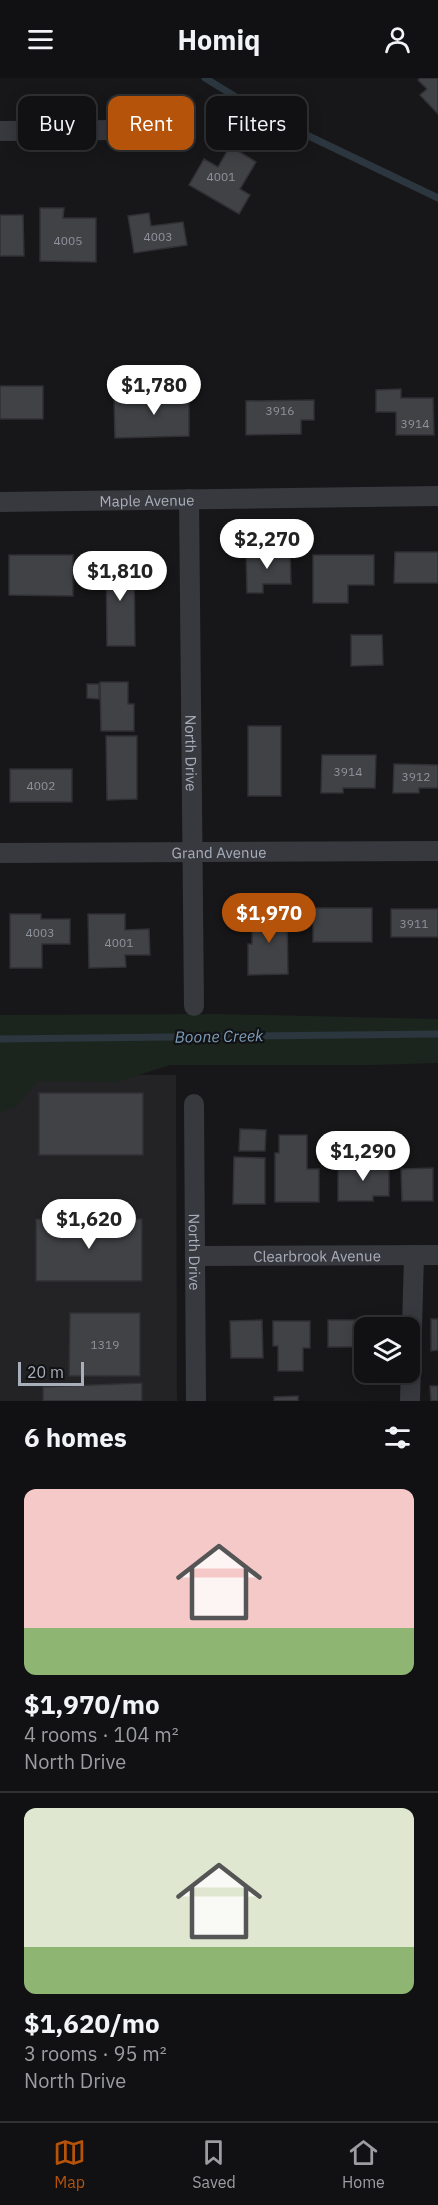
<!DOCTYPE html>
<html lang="en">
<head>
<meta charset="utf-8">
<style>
	body { margin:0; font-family:"IBM Plex Sans",sans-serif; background:#1a1a1c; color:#f1f3f6; height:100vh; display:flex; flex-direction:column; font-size:22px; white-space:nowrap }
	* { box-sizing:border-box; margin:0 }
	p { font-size:20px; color:#9c9da0 }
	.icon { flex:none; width:33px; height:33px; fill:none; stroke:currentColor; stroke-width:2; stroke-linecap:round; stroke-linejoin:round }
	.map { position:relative; height:1323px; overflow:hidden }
	.drawer { display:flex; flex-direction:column; background:#111113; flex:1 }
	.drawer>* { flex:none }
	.guide { position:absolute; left:18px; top:18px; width:402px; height:54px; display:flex; gap:12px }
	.buttons { position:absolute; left:354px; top:1239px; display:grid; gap:12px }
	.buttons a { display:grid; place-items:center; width:66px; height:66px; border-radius:12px; background:#111113; box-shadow:0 3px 15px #0003,0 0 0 2px #303133; font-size:30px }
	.scale { position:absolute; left:18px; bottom:15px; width:66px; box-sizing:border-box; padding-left:6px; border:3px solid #a8aeba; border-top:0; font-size:16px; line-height:21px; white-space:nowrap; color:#a8aeba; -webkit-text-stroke:4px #121214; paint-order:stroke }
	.price { position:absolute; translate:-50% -51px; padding:0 14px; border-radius:21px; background:#fff; color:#222; font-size:20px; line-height:39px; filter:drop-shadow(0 2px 3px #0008) }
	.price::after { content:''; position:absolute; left:50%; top:36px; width:18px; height:14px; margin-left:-9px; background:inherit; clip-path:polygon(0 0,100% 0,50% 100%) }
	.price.active { background:#b45309; color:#fff }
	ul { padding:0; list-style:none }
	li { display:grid; align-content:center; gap:12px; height:318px; padding:0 24px }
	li+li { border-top:2px solid #303133 }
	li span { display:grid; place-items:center; height:186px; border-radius:12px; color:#555 }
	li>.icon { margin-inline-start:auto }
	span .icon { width:108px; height:108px; fill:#fffc; stroke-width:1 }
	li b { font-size:26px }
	h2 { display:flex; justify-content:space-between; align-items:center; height:72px; padding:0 24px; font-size:26px }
	.tag { padding:0 21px; border-radius:12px; background:#111113; box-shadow:0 3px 15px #0003,0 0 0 2px #303133; font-size:21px; line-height:54px }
	.tag.active { background:#b45309; color:#fff }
	header { display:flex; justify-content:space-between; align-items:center; height:78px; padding:0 24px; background:#111113; font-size:27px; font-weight:700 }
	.tabs { display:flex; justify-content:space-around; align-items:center; height:84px; border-top:2px solid #303133; background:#111113; font-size:16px; color:#9c9da0 }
	.tabs a { display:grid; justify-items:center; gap:3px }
	.tabs .active { color:#b45309 }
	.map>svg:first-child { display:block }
	.built { fill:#232326 }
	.green { fill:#1c251d }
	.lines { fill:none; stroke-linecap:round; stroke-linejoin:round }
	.stream { stroke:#2b363e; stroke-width:7 }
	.building { fill:#414246; stroke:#313135; stroke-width:1.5 }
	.street { stroke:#37393f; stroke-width:20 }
	.labels { text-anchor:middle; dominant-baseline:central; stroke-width:4.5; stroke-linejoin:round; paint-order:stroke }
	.number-label { font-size:12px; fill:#8e939d }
	.street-label { font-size:15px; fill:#a8aeba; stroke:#121214 }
	.water-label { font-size:16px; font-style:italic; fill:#7c9cb8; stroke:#121214 }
</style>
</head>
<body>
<header><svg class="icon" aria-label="menu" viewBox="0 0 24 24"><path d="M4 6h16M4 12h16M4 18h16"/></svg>Homiq<svg class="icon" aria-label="person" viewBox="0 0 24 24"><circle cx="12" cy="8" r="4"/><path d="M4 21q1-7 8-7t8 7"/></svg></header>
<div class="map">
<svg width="438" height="1323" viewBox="0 0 438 1323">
	<rect width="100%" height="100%" fill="#171719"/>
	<path class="built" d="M0,997H176L177,1323H0Z"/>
	<path class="green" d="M217,936L438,941V985L372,987H170L116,1004L38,1003L16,1029L0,1034V937Z"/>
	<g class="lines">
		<path class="stream" d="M205,0L265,37L438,120
			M0,961L438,956"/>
	</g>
	<path class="building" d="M420,0H438V36L420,17L427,11L418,2Z
		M230,68L256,84L240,111L250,117L239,136L189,107L204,81L218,89Z
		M40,130H64L63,140H96V184L40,183Z
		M149,135L151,148L183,144L187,167L134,175L128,138Z
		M0,137H23L24,178H0Z
		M0,308H43V341H0Z
		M164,310H189V358L115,360L114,322H165Z
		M401,311V320H433L434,357H396V334H376V312Z
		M314,322V342H301V356L246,357V323Z
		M246,474H290L291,506H263V515H247Z
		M395,474H438V505H394Z
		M9,477H73V518L9,517Z
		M313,477H374V507H348V525H313Z
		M106,481H134L135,568H107Z
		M351,557H382L383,587L351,588Z
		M100,604H128V626H134V653H101Z
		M87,606H99V621L87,620Z
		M248,648H281V718H248Z
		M106,658H137V721L107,722Z
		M322,677H376L375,710H343V715H321Z
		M394,686L438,687V710H419V715H393Z
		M10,691H72V724H10Z
		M313,830H372V864H313Z
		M391,831H438V859H391Z
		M287,834L288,896L248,897V866H252V835Z
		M10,836H41V841H70V866H42V890H10Z
		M88,836H125V852L149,851L150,877H125L126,889L89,890Z
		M39,1015H143V1077H39Z
		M240,1051L266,1052L265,1073H239Z
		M279,1057H307V1091H319V1124H275V1075H279Z
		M234,1079L265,1080V1126H233Z
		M338,1087H389V1118H373V1123H338Z
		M433,1090V1123H402L401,1091Z
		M36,1141H142V1203H36Z
		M70,1235H140V1298H69Z
		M431,1241H438V1272L431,1273Z
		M262,1242L263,1280H231L230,1243Z
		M328,1242H397V1250H364V1269H328Z
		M273,1243H310V1270H303V1293H278V1268H273Z
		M142,1305V1323H43V1309Z
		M430,1308H438V1323H431Z
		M298,1318V1323H274V1319Z"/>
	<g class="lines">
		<g class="street">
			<path d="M0,53L117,52"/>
			<path id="s1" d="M189,421L194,928"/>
			<path id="s2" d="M0,424L438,418"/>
			<path id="s3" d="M0,775L438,773"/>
			<path id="s4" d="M194,1026L196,1323"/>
			<path id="s5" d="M195,1178L438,1177"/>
			<path d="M410,1323L414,1177"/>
		</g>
	</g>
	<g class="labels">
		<g class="number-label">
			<text x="221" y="98">4001</text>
			<text x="158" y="158">4003</text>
			<text x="68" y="162">4005</text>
			<text x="280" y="332">3916</text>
			<text x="415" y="345">3914</text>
			<text x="348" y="693">3914</text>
			<text x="416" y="698">3912</text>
			<text x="41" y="707">4002</text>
			<text x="414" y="845">3911</text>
			<text x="40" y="854">4003</text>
			<text x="119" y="864">4001</text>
			<text x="105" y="1266">1319</text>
		</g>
		<g class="street-label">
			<text stroke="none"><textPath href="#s2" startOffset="147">Maple Avenue</textPath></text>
			<text stroke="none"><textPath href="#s1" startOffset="254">North Drive</textPath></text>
			<text stroke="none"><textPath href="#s3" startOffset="219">Grand Avenue</textPath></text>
			<text stroke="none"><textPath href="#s4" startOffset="148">North Drive</textPath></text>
			<text stroke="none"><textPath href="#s5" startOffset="122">Clearbrook Avenue</textPath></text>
		</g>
		<g class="water-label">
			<text transform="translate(219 958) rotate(-1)">Boone Creek</text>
		</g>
	</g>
</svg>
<div class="buttons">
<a><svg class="icon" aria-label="layers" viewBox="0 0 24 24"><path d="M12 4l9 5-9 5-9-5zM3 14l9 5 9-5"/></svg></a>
</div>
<div class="scale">20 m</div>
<b class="price" style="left:154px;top:338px">$1,780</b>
<b class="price" style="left:267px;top:492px">$2,270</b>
<b class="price" style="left:120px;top:524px">$1,810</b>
<b class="price active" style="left:269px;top:866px">$1,970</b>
<b class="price" style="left:363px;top:1104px">$1,290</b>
<b class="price" style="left:89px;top:1172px">$1,620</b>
<div class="guide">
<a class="tag">Buy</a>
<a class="tag active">Rent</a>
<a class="tag">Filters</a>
</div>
</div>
<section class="drawer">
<h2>6 homes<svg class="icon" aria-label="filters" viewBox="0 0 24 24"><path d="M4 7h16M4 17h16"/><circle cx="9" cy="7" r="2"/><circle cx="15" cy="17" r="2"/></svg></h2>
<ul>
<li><span style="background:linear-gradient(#f6c9c9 75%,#8fb573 0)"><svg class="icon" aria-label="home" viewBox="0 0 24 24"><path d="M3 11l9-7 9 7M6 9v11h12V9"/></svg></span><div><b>$1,970/mo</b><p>4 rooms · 104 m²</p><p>North Drive</p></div></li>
<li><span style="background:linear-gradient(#dfe7d0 75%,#8fb573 0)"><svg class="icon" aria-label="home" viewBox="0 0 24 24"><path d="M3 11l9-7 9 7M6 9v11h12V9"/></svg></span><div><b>$1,620/mo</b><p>3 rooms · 95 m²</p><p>North Drive</p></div></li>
</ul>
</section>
<nav class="tabs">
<a class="active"><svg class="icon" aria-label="map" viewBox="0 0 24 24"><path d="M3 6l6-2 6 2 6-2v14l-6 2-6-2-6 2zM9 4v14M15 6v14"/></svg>Map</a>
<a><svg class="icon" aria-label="saved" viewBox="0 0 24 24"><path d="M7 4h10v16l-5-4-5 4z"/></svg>Saved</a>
<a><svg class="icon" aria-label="home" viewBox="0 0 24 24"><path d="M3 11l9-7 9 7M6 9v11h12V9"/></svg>Home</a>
</nav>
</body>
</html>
